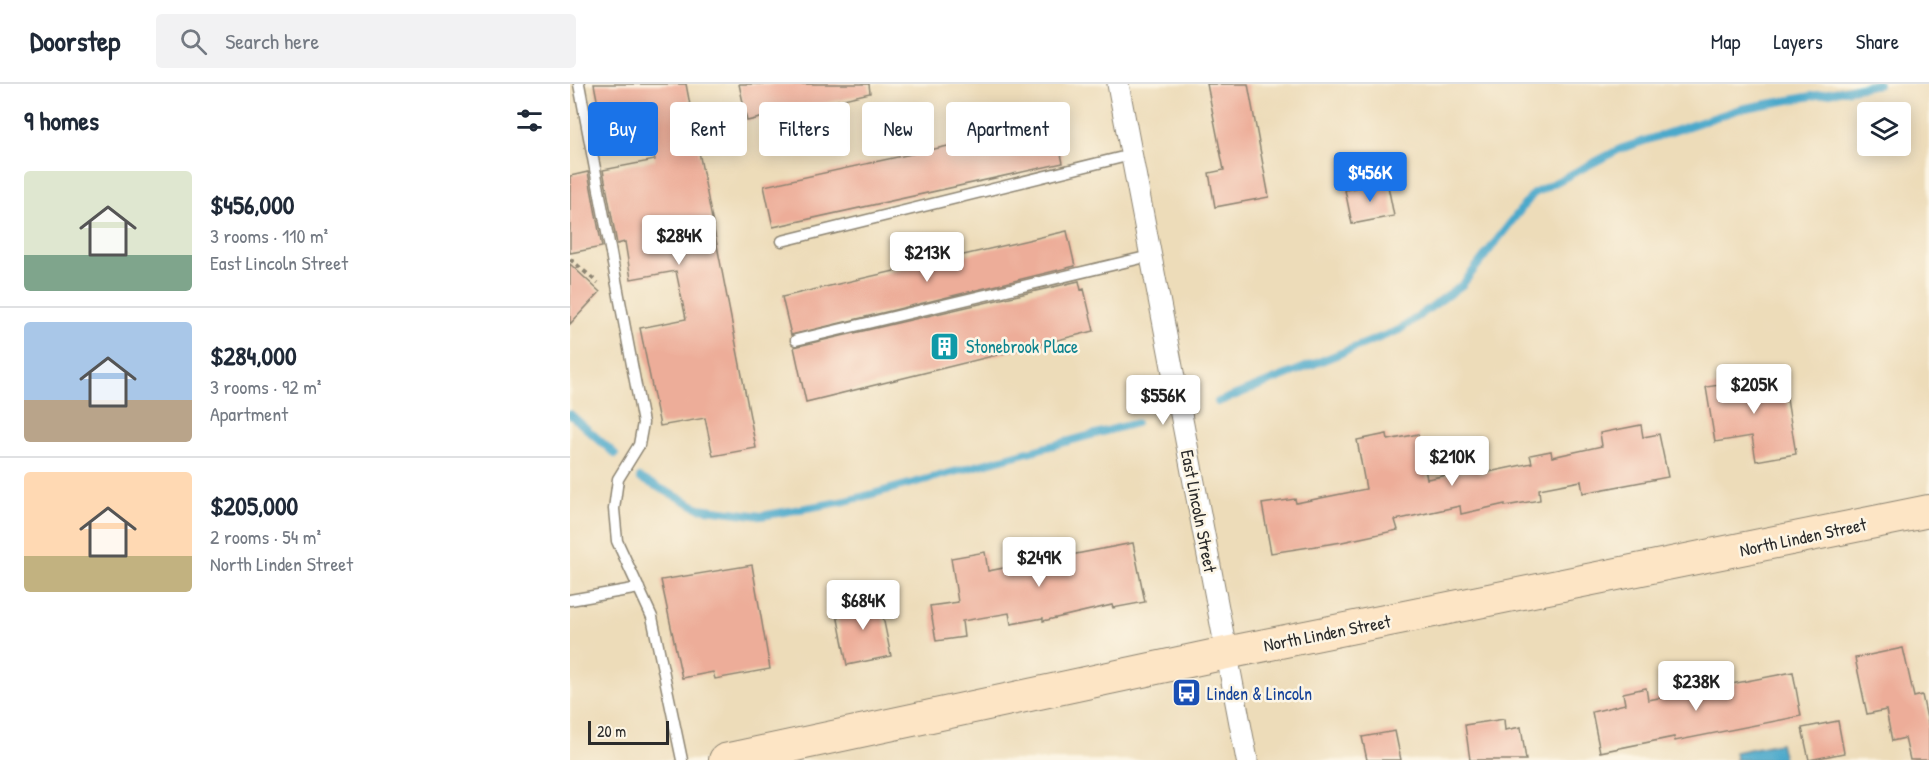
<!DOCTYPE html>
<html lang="en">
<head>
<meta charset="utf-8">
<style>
	body { margin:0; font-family:"Patrick Hand",sans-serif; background:#f2f2f3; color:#1f2937; height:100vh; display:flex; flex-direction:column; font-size:22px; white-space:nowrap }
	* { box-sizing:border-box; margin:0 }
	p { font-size:20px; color:#747a83 }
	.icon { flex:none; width:33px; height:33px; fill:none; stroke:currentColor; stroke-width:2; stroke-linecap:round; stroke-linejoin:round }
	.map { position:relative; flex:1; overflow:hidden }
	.panel { display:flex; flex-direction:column; background:#fff; width:570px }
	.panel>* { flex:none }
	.banner { position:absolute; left:18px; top:18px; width:570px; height:54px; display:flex; gap:12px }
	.fabs { position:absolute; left:1287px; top:18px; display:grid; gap:12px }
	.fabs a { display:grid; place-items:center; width:54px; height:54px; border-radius:6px; background:#fff; box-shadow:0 3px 15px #0003; font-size:30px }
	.scale { position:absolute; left:18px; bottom:15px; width:81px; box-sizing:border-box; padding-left:6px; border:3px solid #2b2b2b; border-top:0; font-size:16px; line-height:21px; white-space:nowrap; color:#2b2b2b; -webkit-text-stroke:4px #fcf5e5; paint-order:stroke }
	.price { position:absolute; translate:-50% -51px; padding:0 14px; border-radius:6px; background:#fff; color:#222; font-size:20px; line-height:39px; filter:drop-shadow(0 2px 3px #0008) }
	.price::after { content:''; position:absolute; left:50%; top:36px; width:18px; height:14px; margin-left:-9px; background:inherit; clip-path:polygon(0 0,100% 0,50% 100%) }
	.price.selected { background:#1a73e8; color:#fff }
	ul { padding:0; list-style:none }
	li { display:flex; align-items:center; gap:18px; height:150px; padding:0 24px }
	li+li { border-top:2px solid #e0e1e3 }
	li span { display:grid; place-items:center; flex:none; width:168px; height:120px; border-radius:6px; color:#555 }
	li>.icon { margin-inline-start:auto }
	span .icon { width:72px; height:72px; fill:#fffc; stroke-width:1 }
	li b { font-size:26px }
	h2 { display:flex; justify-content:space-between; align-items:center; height:72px; padding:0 24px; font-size:26px }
	.chip { padding:0 21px; border-radius:6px; background:#fff; box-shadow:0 3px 15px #0003; font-size:21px; line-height:54px }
	.chip.selected { background:#1a73e8; color:#fff }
	header { display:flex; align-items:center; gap:36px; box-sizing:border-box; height:84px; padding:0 30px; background:#fff; border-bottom:2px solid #e0e1e3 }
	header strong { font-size:28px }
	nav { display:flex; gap:33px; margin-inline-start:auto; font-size:21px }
	.search { width:420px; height:54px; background:#f2f2f3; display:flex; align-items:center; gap:15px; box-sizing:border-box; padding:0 21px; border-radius:6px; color:#747a83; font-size:22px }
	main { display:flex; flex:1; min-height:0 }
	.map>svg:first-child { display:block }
	.water { fill:#4ca9cb; stroke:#3c6a7b; stroke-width:1.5 }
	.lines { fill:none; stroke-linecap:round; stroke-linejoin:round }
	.stream { stroke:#4ca9cb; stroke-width:8 }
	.building { fill:#edad99 }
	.lane-casing { stroke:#8c8472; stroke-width:13 }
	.street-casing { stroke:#8c8472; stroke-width:23 }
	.secondary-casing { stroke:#8c8472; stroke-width:34 }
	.path { stroke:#8c8472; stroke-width:4; stroke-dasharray:4.5 4.5; stroke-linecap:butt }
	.lane { stroke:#fff; stroke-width:10 }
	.street { stroke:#fff; stroke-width:21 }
	.secondary { stroke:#fde5c5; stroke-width:32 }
	.labels { text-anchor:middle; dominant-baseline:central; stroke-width:5; stroke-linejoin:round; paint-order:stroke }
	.culture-label { font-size:18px; fill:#0d838f; stroke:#fcf5e5; text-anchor:start }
	.street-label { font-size:18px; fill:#2b2b2b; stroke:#fcf5e5 }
	.transit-label { font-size:18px; fill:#164399; stroke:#fcf5e5; text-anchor:start }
</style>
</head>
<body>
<header>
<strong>Doorstep</strong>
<div class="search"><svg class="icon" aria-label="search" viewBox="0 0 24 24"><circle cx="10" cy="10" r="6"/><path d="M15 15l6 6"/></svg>Search here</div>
<nav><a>Map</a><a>Layers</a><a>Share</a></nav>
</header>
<main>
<section class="panel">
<h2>9 homes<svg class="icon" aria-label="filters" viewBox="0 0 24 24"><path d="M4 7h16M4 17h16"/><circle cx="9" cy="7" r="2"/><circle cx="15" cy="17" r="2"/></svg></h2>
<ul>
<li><span style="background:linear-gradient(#dfe7d0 70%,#7fa58c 0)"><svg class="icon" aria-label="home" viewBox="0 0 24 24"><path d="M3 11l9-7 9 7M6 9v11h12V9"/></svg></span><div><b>$456,000</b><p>3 rooms · 110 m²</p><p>East Lincoln Street</p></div></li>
<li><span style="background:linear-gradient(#a9c7e8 65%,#b9a48a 0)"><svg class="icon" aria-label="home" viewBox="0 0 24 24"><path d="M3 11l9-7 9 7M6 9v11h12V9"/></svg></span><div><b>$284,000</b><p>3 rooms · 92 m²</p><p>Apartment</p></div></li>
<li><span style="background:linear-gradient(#ffd9b3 70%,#c2b280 0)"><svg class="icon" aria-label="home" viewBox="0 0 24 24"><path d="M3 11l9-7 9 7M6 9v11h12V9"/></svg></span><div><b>$205,000</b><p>2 rooms · 54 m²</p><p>North Linden Street</p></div></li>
</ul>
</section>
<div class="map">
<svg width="1359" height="676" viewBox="0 0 1359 676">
	<rect width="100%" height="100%" fill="#fcf5e5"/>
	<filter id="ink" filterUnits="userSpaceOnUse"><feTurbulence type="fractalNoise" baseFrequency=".0167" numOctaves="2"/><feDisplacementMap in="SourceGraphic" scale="12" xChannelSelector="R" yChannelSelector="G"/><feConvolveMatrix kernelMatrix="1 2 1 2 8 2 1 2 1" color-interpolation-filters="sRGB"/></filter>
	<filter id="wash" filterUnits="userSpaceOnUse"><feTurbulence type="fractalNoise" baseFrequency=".008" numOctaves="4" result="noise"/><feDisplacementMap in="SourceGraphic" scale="24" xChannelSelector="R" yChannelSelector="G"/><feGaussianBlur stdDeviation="1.35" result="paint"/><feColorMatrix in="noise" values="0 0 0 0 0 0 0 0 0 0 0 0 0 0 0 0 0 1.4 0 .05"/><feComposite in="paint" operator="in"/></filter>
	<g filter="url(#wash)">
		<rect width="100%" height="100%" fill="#eddcb9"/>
		<path class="water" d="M1210,659L1214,676H1164L1166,675L1165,668Z"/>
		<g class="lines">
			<path class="stream" d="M648,318L829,246L892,201L963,110L1050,65L1170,25L1308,0
				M0,330L45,370
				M70,394L129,424L191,432L276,417L566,339"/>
		</g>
		<g id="blocks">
			<path class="building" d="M24,0H116L186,364L143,372L135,334L90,342L70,244L116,235L106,187L61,195L55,158L47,160L33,86L85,76L75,27L31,36Z
				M169,0H299L300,9L177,37Z
				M637,0H678L699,113L645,123L639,89L654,86Z
				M484,39L493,79L203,143L194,102Z
				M18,88L32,163L0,169V92Z
				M817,97L824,132L782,140L775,106Z
				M497,147L505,182L221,251L212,213Z
				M0,180L30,208L0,240Z
				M509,197L511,206L514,205L524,247L236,318L224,263Z
				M1213,291L1226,370L1186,377L1182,352L1145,358L1136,303Z
				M1071,341L1073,353L1089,350L1098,393L1013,409L1011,397L969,405L970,416L935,422V420L891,430L890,422L825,436L828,446L772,458L701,469L692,420L725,415L726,419L796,405L787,356L817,350L818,356L848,350L857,395L908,385L909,390L962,379L960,371L981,367L982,373L1032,362L1030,349Z
				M563,459L575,518L543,524L542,521L473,537V534L441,540L439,529L392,537L394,553L366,557L360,522L388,518L381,474L415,468L418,487Z
				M182,481L200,585L145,595L143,588L112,594L91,496Z
				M291,515L292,521L310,518L321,572L277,581L265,520Z
				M1333,564L1344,613L1352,611L1359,644V676H1340L1335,654L1322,657L1316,626L1297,630L1285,574Z
				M1223,588L1231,632L1105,657L1104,653L1030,668L1022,628L1055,620L1053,609L1076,604L1078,616Z
				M934,635L935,646L951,643L956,676H900L895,641Z
				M1268,637L1274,669L1239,676L1232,644Z
				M825,647L831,676H797L792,653Z"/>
		</g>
	</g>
	<g filter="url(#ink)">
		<use href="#blocks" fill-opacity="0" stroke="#8c8472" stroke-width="1.5"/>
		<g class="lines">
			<defs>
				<path id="lane" d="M9,0L73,339L69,361L48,395L44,425L47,457L82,533L112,676
					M212,157L561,71
					M226,256L580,172
					M0,516L69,504"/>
				<path id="street" d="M548,0L677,676"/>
				<path id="secondary" d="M155,676L656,569L1359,427"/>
			</defs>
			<use href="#lane" class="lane-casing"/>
			<use href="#street" class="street-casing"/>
			<use href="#secondary" class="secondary-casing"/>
			<path class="path" d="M0,175L28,199"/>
			<use href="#lane" class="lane"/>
			<use href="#street" class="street"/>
			<use href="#secondary" class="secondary"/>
		</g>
	</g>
	<defs>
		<symbol id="building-square" viewBox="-11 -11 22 22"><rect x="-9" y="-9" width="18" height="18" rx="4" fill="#0f9aa8" stroke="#fcf5e5"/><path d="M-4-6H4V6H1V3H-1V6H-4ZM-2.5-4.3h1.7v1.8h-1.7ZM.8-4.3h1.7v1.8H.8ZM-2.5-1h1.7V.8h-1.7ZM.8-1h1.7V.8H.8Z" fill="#fff"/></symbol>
		<symbol id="bus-square" viewBox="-11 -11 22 22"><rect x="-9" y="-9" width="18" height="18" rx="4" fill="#1a4fb4" stroke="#fcf5e5"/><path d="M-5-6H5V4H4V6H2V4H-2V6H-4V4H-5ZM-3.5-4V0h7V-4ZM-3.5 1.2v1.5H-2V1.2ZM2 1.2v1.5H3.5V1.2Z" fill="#fff"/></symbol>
	</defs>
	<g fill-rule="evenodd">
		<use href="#building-square" x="358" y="246" width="33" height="33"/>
		<use href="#bus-square" x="600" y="592" width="33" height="33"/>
	</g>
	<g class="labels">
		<g class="culture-label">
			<text x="396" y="262">Stonebrook Place</text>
		</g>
		<g class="street-label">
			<text transform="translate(629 427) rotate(79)">East Lincoln Street</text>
			<text transform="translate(1233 453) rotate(-12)">North Linden Street</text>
			<text transform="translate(757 549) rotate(-11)">North Linden Street</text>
		</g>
		<g class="transit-label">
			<text x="637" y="609">Linden &amp; Lincoln</text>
		</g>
	</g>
</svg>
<div class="fabs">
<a><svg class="icon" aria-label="layers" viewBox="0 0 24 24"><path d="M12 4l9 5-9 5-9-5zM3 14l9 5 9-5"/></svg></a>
</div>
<div class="scale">20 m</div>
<b class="price selected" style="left:800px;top:119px">$456K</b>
<b class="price" style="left:109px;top:182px">$284K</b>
<b class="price" style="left:357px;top:199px">$213K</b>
<b class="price" style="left:1184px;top:331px">$205K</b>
<b class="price" style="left:593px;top:342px">$556K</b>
<b class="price" style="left:882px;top:403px">$210K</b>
<b class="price" style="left:469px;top:504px">$249K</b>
<b class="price" style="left:293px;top:547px">$684K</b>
<b class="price" style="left:1126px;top:628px">$238K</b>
<div class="banner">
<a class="chip selected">Buy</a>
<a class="chip">Rent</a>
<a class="chip">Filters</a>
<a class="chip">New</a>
<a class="chip">Apartment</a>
</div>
</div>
</main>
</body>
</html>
